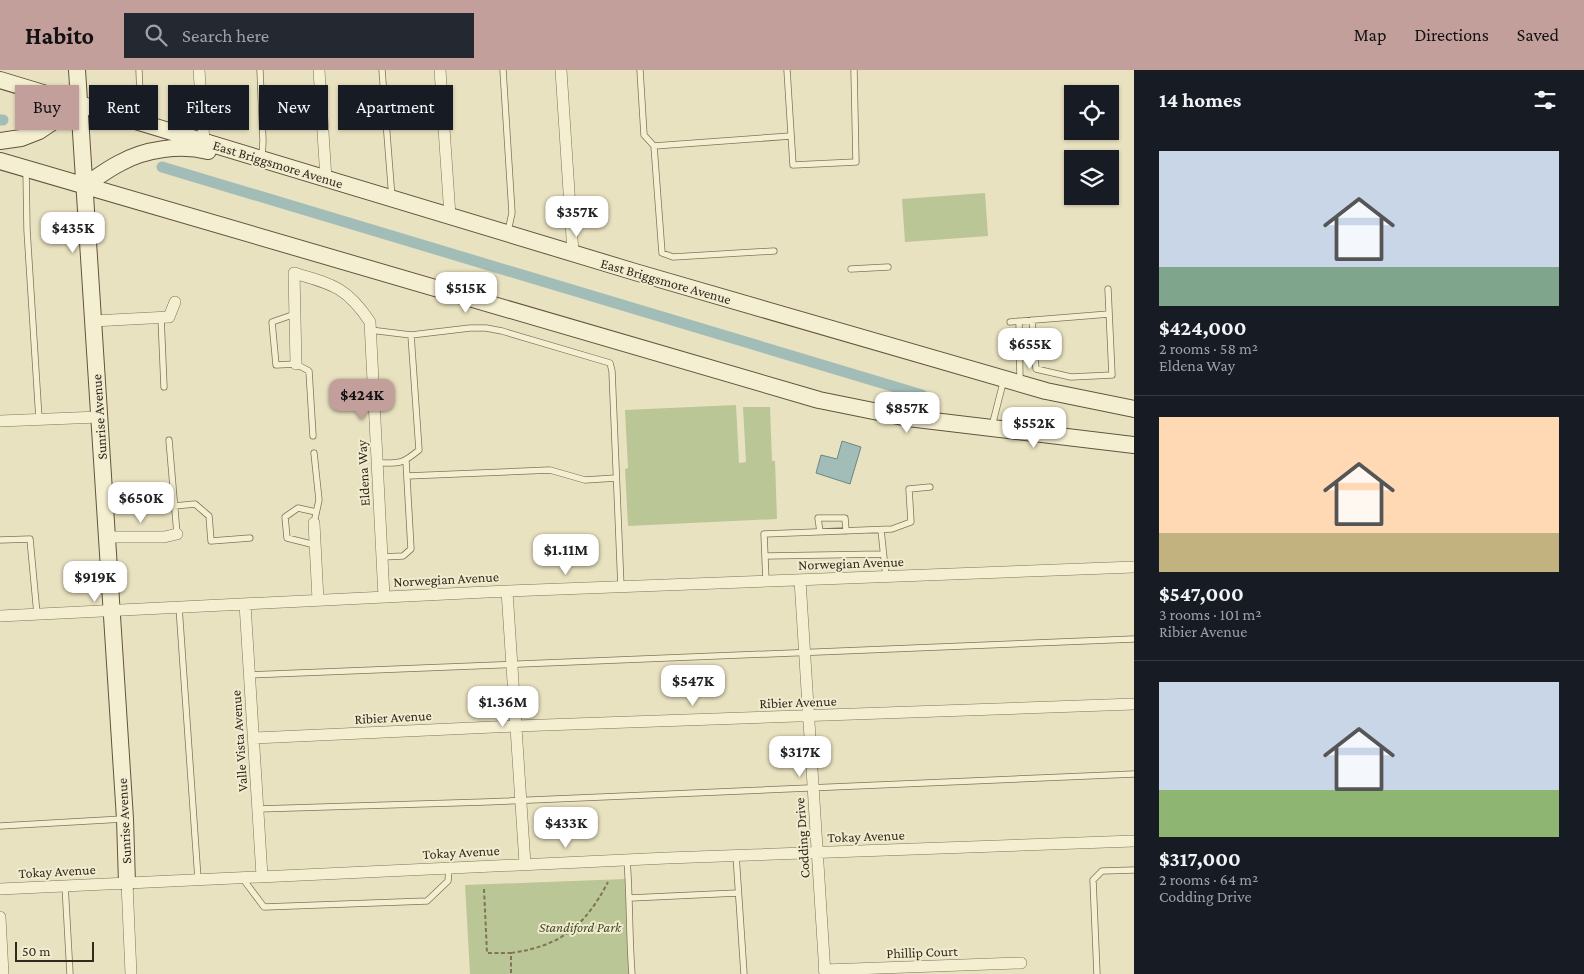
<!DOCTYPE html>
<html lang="en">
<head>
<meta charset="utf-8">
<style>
	body { margin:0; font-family:"Crimson Pro",serif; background:#242831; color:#f1f3f6; height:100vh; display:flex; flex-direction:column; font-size:19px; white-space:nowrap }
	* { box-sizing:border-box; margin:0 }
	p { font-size:16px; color:#9ea1a6 }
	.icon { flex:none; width:28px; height:28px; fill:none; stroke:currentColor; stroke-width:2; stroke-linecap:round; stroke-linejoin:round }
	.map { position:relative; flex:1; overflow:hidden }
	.sheet { display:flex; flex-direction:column; background:#171b24; width:450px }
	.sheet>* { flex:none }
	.guide { position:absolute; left:15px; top:15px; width:475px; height:45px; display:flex; gap:10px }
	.tools { position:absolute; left:1064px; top:15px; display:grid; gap:10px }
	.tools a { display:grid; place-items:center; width:55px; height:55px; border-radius:0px; background:#171b24; box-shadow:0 1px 4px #0004; font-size:25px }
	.scale { position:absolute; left:15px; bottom:12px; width:79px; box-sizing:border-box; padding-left:5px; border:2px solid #32291d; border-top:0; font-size:14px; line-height:18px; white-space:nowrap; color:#32291d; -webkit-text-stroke:4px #f1eccf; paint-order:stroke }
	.price { position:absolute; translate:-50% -42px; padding:0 11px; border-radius:10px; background:#fff; color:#222; font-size:16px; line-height:32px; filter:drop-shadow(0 1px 2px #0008) }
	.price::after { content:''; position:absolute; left:50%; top:30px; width:15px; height:11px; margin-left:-8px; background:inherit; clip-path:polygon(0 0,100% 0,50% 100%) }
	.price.selected { background:#c39f9c; color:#111 }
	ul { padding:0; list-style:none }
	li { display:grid; align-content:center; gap:10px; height:265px; padding:0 25px }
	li+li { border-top:1px solid #363941 }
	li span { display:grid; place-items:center; height:155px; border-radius:0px; color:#555 }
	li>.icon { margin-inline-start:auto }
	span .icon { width:90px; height:90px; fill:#fffc; stroke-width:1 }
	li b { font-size:21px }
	h2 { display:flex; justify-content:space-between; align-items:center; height:60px; padding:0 25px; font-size:21px }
	.tag { padding:0 18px; border-radius:0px; background:#171b24; box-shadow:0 1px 4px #0004; font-size:18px; line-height:45px }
	.tag.selected { background:#c39f9c; color:#111 }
	header { display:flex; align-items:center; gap:30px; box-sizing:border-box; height:70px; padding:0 25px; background:#c39f9c; color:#111 }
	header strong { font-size:24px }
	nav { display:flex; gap:28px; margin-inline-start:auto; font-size:18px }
	.search { width:350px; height:45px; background:#242831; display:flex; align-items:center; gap:12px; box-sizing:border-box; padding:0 18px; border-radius:0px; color:#9ea1a6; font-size:19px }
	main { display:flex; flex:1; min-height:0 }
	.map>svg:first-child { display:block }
	.green { fill:#bac695 }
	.water { fill:#a2bcb7; stroke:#6b8885 }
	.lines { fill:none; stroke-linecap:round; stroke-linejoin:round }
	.canal { stroke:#a2bcb7; stroke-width:11 }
	.lane-casing { stroke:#81735a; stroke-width:7 }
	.street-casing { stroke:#81735a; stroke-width:12 }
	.secondary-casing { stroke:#62543d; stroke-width:18 }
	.path { stroke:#81735a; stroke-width:2; stroke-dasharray:4 2.5; stroke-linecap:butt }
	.lane { stroke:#f5efd2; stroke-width:5.5 }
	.street { stroke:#f5efd2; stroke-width:11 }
	.secondary { stroke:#f5efd2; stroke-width:16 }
	.labels { text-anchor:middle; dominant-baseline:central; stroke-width:4; stroke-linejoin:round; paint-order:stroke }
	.street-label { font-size:14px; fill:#32291d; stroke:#f1eccf }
	.park-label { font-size:14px; font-style:italic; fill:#3e4c25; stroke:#f1eccf }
</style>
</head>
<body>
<header>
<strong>Habito</strong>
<div class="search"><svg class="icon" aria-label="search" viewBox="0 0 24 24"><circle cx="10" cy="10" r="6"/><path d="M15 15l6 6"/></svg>Search here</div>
<nav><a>Map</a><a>Directions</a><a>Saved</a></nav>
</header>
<main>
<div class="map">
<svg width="1134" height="904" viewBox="0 0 1134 904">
	<rect width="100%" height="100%" fill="#e9e2c0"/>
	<path class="green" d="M985,123L988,166L905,172L902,129Z
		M736,335L739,393L746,392L743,337H770L772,391H775L777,449L628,456L625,399L628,398L625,340Z
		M625,809L629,904H470L465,815Z"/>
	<path class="water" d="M842,371L861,377L850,414L816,403L821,385L837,389Z"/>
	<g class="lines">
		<path class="canal" d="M0,50H3
			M162,97L922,325"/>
		<defs>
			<path id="lane" d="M139,0L141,50
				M260,0L263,71L262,87
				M382,0L392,128
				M503,0L512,143L508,161
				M640,0L644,65L654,76L662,183L673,187L774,181
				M787,0L793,95L856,92L854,0
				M654,76L791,66
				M26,99L27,160L39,349
				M851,199L888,197
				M295,244L272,252L276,295L296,294L309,301L313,366
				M161,247L164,317
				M1032,250L1036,299L1071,307L1112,305L1108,219
				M1019,251L1020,311
				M1010,252L1109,244
				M370,260L411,265L470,258H486L502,261L610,293L612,301L621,517
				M992,356L1004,309
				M169,370L177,464
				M377,393C399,393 401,395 419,380L411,265
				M407,406L550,400L585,410L616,408
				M174,436L195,434L209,446L211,471L250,468
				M314,453L319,430L314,383
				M881,460L886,507
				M820,462L818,448H845L846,461
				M0,470L30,469L37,544
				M315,475L287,468L285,447L298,438L316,442
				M766,486L883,484
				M382,487L403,486L411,479L406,391
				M766,511L764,464L892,459L911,452L909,419L930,417
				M179,537L198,809
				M249,605L1134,569
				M258,739L485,732L1134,704
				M0,756L123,749
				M736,785L744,904
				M627,790C630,828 629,866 632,904
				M243,809L264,837L427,831L448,811L449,798
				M65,815L70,904
				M630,828L737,823
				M1097,904L1093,810L1102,801L1134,800"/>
			<path id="street" d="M199,0L204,72
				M319,0L326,109
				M440,0L450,146
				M561,0L573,183
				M93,251L169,247L175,232
				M296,294L294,203C332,214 347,217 370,252L384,527
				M0,351L99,347
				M314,453L318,530
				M107,467H164L177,464
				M800,510L825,904
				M507,521L525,794
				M245,534L262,806
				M0,546L507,521L1134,497
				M254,668L516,656L1134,634
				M127,813L131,904
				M0,819L667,788L1134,771
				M0,847L3,904
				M824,900L1021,893"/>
			<path id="secondary" d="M77,0L125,749L127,813
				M0,10L635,202L1046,321L1134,339
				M0,71L21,68L39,61L79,34
				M0,91L819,330L908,348L1134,375
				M84,116C96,108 108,99 120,93C145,79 181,74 208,81"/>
		</defs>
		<use href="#lane" class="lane-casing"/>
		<use href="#street" class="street-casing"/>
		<use href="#secondary" class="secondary-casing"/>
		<path class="path" d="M484,819L487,883H511V904
			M511,883C561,876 585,856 608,812"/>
		<use href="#lane" class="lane"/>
		<use href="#street" class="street"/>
		<use href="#secondary" class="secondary"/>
	</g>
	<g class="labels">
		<g class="street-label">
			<text transform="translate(278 94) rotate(17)">East Briggsmore Avenue</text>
			<text transform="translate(666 211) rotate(16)">East Briggsmore Avenue</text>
			<text transform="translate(99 347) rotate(-94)">Sunrise Avenue</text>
			<text transform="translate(363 403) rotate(-93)">Eldena Way</text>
			<text transform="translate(851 493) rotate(-2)">Norwegian Avenue</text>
			<text transform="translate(446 509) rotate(-3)">Norwegian Avenue</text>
			<text transform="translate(798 632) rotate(-2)">Ribier Avenue</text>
			<text transform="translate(393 647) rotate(-3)">Ribier Avenue</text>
			<text transform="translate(239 671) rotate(-94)">Valle Vista Avenue</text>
			<text transform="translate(124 751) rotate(-93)">Sunrise Avenue</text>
			<text transform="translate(866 766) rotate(-2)">Tokay Avenue</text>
			<text transform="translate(802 768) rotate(-94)">Codding Drive</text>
			<text transform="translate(461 782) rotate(-3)">Tokay Avenue</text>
			<text transform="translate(57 801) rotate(-3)">Tokay Avenue</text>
			<text transform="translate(922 882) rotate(-2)">Phillip Court</text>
		</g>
		<g class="park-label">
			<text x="580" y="857">Standiford Park</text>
		</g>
	</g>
</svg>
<div class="tools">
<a><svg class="icon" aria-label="locate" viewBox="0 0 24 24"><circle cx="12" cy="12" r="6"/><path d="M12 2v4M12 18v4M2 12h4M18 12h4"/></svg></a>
<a><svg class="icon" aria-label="layers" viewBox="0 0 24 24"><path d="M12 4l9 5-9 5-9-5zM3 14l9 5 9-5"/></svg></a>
</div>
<div class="scale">50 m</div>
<b class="price" style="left:577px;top:168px">$357K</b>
<b class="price" style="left:73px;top:184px">$435K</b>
<b class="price" style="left:466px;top:244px">$515K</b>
<b class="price" style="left:1030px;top:300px">$655K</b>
<b class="price selected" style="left:362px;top:351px">$424K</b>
<b class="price" style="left:907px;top:364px">$857K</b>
<b class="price" style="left:1034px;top:379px">$552K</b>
<b class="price" style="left:141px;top:454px">$650K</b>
<b class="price" style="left:566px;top:506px">$1.11M</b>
<b class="price" style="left:95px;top:533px">$919K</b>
<b class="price" style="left:693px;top:637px">$547K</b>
<b class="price" style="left:503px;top:658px">$1.36M</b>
<b class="price" style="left:800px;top:708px">$317K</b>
<b class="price" style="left:566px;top:779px">$433K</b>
<div class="guide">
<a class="tag selected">Buy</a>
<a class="tag">Rent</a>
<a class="tag">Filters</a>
<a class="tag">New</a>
<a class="tag">Apartment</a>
</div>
</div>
<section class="sheet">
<h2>14 homes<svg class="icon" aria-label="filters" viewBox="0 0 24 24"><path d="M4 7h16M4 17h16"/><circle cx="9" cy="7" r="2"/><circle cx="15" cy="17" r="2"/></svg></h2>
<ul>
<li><span style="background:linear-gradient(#c9d6e8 75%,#7fa58c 0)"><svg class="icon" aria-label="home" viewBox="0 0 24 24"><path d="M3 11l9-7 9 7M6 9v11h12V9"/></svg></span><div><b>$424,000</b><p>2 rooms · 58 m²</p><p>Eldena Way</p></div></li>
<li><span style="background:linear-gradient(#ffd9b3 75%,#c2b280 0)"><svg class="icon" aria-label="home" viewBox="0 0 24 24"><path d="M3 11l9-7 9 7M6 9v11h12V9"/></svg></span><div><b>$547,000</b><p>3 rooms · 101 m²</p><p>Ribier Avenue</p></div></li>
<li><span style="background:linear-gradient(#c9d6e8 70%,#8fb573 0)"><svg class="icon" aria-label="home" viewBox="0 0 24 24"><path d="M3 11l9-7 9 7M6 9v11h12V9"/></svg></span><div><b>$317,000</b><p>2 rooms · 64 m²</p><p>Codding Drive</p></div></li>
</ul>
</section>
</main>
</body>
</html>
